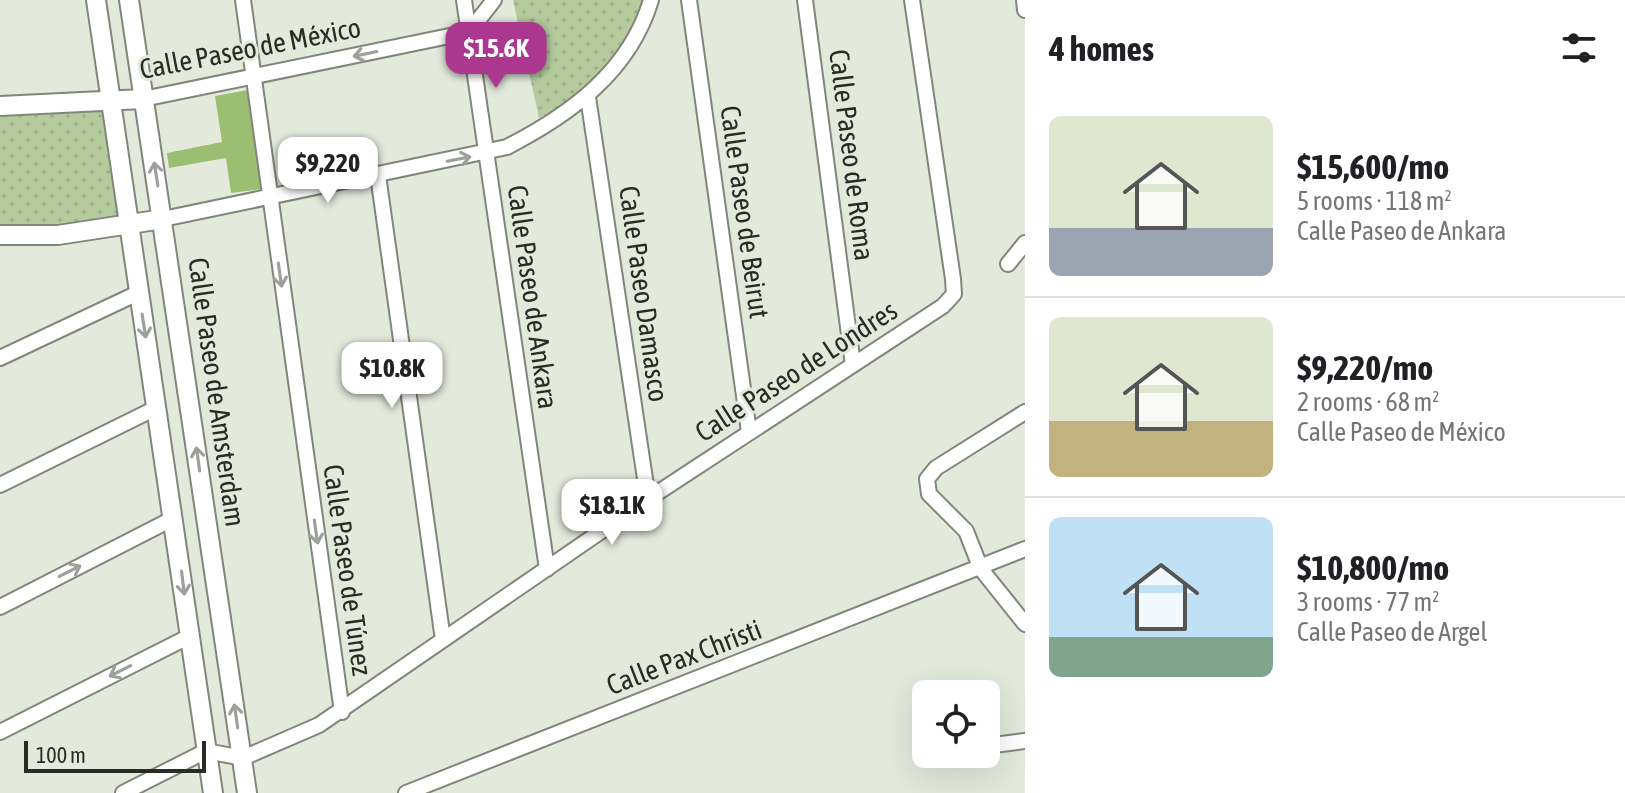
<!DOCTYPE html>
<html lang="en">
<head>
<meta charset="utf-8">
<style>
	body { margin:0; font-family:"Asap Condensed",sans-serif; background:#f6f6f6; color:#202124; height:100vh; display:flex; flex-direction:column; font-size:30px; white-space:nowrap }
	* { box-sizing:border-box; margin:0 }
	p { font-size:26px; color:#757577 }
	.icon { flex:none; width:44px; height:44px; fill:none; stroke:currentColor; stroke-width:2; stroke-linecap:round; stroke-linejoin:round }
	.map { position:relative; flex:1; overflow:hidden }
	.side { display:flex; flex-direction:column; background:#fff; width:600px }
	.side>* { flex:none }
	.buttons { position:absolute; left:912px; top:680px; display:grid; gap:16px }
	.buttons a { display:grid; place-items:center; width:88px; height:88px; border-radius:12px; background:#fff; box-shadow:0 8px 32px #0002; font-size:40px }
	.scale { position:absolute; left:24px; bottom:20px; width:182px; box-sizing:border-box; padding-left:8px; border:4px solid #282b26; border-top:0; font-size:22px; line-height:28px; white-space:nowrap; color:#282b26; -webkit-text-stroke:6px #e3eadc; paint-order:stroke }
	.price { position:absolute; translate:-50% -68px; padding:0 18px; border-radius:16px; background:#fff; color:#222; font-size:26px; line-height:52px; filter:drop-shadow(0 2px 4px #0008) }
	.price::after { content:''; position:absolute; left:50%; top:48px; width:24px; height:18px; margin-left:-12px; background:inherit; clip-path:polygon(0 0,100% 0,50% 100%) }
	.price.active { background:#ac378f; color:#fff }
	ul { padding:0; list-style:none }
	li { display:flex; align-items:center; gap:24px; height:200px; padding:0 24px }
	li+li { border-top:2px solid #e0e0e0 }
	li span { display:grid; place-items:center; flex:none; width:224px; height:160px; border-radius:12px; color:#555 }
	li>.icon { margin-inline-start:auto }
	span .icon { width:96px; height:96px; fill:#fffc; stroke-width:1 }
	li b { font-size:34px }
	h2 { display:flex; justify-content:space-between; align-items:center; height:96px; padding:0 24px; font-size:34px }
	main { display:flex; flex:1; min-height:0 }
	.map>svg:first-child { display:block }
	.green { fill:url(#green-dots) }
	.building { fill:#9abe72 }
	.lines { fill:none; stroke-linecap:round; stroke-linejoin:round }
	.minor-casing { stroke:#80877a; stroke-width:18 }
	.major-casing { stroke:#80877a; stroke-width:22 }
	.minor { stroke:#fff; stroke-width:14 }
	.major { stroke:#fff; stroke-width:18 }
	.oneway { stroke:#9ea09d }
	.labels { text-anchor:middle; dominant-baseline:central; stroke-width:6; stroke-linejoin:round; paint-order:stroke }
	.street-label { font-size:28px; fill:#282b26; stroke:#e3eadc }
</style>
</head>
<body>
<main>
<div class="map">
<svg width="1025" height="793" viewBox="0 0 1025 793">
	<defs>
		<pattern id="green-dots" width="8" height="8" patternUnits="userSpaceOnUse" patternTransform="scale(2)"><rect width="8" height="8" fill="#b5cb9e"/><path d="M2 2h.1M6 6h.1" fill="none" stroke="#9cae88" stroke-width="1.8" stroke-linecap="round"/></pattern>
	</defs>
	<rect width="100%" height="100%" fill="#e3eadc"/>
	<path class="green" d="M513,0H645C626,55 591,92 539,118Z
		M103,106L120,222L0,226V112Z"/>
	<path class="building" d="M248,90L262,189L231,193L226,158L169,168L167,153L222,142L215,96Z"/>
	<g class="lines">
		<defs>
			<path id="minor" d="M243,0L342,712
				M464,0L547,569
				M689,0L749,432
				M805,0L853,365
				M1024,0L1025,10
				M588,97L648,499
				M143,99L469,32L494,0
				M378,175L443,640
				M163,219L507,147C571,114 630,71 651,0
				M1008,264L1025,243
				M0,358L138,293
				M1025,412L936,468L927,479L929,494L966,531L981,569L1025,624
				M0,485L156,408
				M0,607L174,518
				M0,732L190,636
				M986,746L1025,741
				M923,753H926
				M123,793L206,751L243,758L319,725L648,499L943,306L954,294L953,279L912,0
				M406,793L1025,549"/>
			<path id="major" d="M96,0L213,793
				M129,0L247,793
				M0,106L143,99
				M0,235H58L163,219"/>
		</defs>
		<use href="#minor" class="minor-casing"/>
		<use href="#major" class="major-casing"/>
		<use href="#minor" class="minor"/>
		<use href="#major" class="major"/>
	</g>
	<defs><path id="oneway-shaft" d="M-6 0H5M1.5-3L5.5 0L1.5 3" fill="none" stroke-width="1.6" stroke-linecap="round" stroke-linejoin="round" transform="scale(2)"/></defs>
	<g class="oneway">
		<use href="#oneway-shaft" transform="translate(365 54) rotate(168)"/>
		<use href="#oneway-shaft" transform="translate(459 159) rotate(-11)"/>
		<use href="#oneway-shaft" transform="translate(156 174) rotate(-99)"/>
		<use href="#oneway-shaft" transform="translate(280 275) rotate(82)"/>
		<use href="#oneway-shaft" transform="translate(144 326) rotate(81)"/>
		<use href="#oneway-shaft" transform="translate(198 459) rotate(-98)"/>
		<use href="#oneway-shaft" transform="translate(316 532) rotate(82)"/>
		<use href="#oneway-shaft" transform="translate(70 571) rotate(-27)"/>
		<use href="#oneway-shaft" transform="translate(183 583) rotate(83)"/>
		<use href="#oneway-shaft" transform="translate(120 671) rotate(153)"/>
		<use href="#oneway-shaft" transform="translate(236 716) rotate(-98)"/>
	</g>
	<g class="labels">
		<g class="street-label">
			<text transform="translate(250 48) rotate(-11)">Calle Paseo de México</text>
			<text transform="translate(852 155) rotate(83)">Calle Paseo de Roma</text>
			<text transform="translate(745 212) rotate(82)">Calle Paseo de Beirut</text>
			<text transform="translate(644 294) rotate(82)">Calle Paseo Damasco</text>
			<text transform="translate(533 297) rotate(82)">Calle Paseo de Ankara</text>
			<text transform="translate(796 371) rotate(-33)">Calle Paseo de Londres</text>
			<text transform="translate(217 392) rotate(82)">Calle Paseo de Amsterdam</text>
			<text transform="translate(348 570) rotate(82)">Calle Paseo de Túnez</text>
			<text transform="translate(684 657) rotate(-21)">Calle Pax Christi</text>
		</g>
	</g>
</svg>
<div class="buttons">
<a><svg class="icon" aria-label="locate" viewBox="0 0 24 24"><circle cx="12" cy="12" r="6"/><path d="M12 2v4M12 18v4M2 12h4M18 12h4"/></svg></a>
</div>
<div class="scale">100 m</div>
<b class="price active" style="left:496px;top:90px">$15.6K</b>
<b class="price" style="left:328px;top:205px">$9,220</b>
<b class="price" style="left:392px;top:410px">$10.8K</b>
<b class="price" style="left:612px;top:547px">$18.1K</b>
</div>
<section class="side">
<h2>4 homes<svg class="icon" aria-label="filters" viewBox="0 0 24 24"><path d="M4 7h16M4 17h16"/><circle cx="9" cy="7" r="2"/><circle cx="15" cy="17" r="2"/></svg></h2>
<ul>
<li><span style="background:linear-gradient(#dfe7d0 70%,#9aa5b1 0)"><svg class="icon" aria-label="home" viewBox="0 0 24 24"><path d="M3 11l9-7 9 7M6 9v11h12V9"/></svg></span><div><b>$15,600/mo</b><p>5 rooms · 118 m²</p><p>Calle Paseo de Ankara</p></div></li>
<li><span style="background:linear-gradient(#dfe7d0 65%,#c2b280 0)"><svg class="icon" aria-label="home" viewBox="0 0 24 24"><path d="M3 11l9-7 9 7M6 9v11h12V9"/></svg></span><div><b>$9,220/mo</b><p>2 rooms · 68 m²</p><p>Calle Paseo de México</p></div></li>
<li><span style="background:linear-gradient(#bfe0f5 75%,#7fa58c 0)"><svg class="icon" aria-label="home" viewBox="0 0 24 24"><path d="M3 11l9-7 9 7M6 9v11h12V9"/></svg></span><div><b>$10,800/mo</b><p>3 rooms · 77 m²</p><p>Calle Paseo de Argel</p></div></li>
</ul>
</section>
</main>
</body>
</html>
